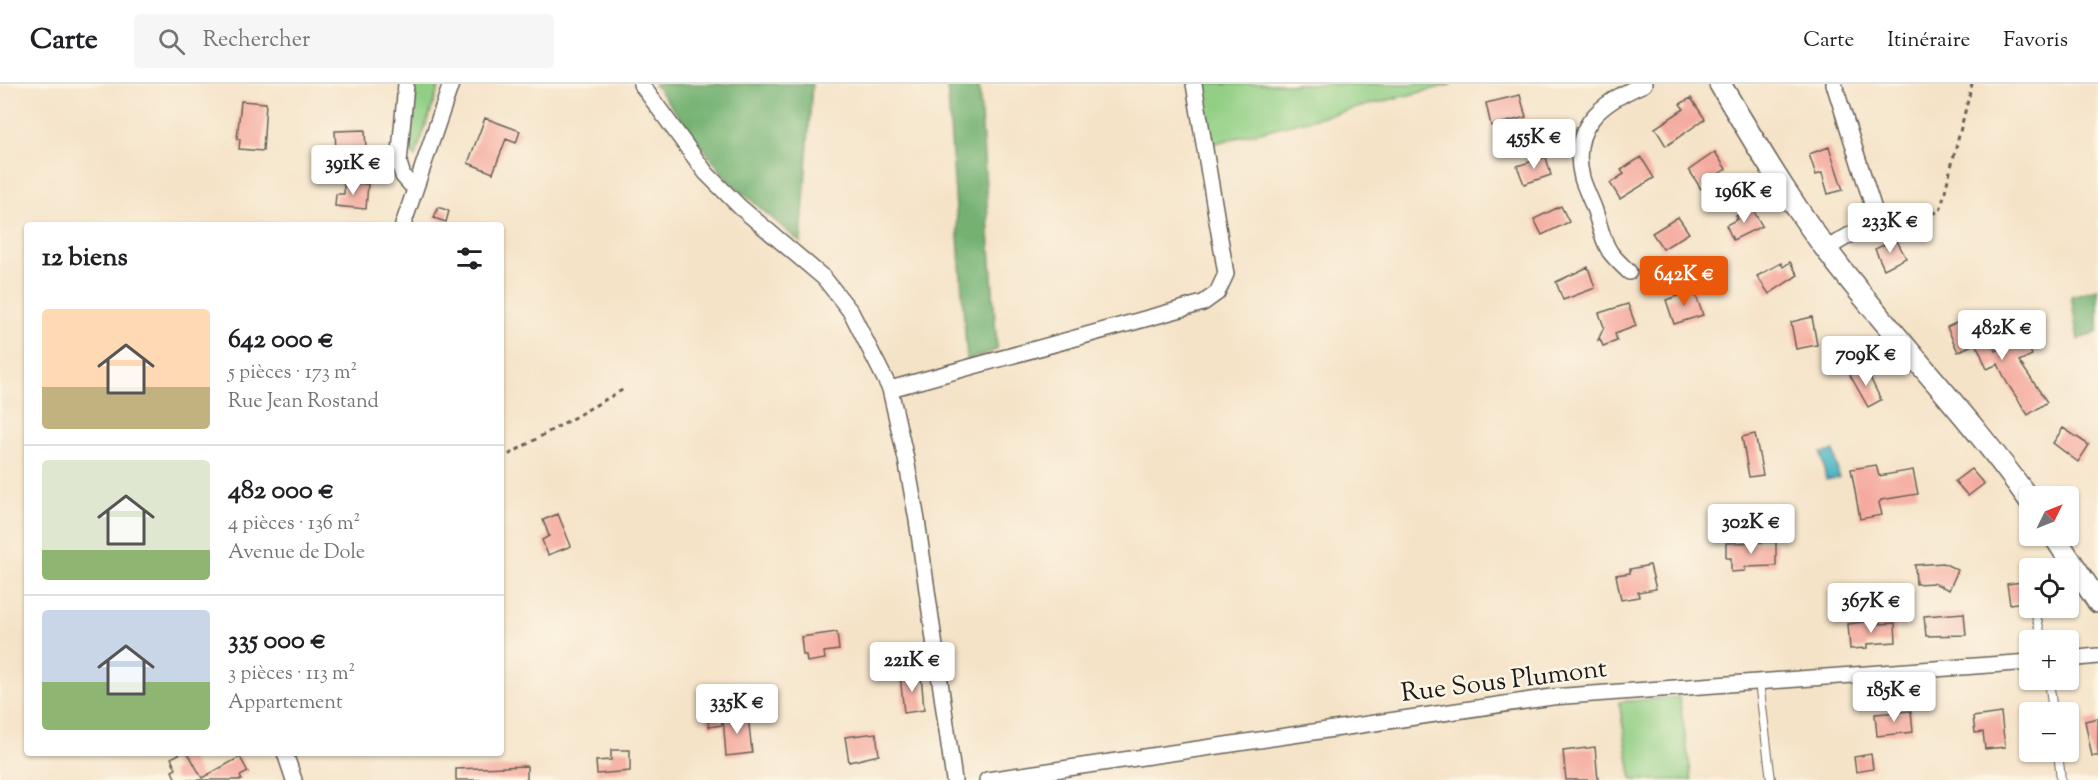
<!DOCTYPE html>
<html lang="fr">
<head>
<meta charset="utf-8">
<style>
	body { margin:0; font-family:"Sorts Mill Goudy",serif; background:#f6f6f6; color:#202124; height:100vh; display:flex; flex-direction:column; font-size:22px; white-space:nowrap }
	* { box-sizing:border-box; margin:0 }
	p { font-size:20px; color:#757577 }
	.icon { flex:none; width:33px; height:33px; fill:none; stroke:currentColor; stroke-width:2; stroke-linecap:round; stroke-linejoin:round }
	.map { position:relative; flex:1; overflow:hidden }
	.sheet { position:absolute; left:24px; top:138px; width:480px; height:534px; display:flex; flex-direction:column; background:#fff; border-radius:6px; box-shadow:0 2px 4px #0004 }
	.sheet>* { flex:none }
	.needle { width:39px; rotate:47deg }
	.fabs { position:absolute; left:2019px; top:402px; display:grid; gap:12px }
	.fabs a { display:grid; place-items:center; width:60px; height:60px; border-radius:6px; background:#fff; box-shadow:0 2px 4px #0004; font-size:30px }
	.price { position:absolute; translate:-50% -51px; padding:0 14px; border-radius:6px; background:#fff; color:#222; font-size:20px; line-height:39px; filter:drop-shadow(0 2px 3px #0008) }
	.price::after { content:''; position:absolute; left:50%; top:36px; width:18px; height:14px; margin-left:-9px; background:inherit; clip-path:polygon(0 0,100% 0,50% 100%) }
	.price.selected { background:#ea580c; color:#fff }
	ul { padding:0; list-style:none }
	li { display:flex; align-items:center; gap:18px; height:150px; padding:0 18px }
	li+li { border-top:2px solid #e0e0e0 }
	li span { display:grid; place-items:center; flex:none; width:168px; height:120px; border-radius:6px; color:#555 }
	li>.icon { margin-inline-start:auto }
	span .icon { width:72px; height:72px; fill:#fffc; stroke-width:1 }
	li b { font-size:26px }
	h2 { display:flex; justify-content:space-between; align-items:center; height:72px; padding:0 18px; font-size:26px }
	header { display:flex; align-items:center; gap:36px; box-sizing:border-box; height:84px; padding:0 30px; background:#fff; border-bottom:2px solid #e0e0e0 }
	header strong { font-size:28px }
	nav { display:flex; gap:33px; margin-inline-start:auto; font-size:21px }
	.search { width:420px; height:54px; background:#f6f6f6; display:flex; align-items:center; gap:15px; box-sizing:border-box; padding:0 21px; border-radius:6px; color:#757577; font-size:22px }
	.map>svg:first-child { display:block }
	.green { fill:#92cf85; stroke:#577650; stroke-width:1.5 }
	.forest { fill:#75b272; stroke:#486747; stroke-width:1.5 }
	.water { fill:#48b4c4; stroke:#326870; stroke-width:1.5 }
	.building { fill:#f5aa9f }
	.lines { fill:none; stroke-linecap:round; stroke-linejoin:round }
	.lane-casing { stroke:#686258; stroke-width:10 }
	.street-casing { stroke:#686258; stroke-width:18 }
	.secondary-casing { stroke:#686258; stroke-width:24 }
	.path { stroke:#686258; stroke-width:3; stroke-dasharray:4.5 4.5; stroke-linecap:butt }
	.lane { stroke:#fff; stroke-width:8 }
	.street { stroke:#fff; stroke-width:15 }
	.secondary { stroke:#fff; stroke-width:21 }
	.labels { text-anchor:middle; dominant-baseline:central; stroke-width:5; stroke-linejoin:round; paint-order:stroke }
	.street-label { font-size:26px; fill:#1c1c1c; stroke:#fcf5e5 }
</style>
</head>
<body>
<header>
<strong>Carte</strong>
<div class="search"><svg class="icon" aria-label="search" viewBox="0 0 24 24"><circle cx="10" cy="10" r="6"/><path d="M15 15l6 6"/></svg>Rechercher</div>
<nav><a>Carte</a><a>Itinéraire</a><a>Favoris</a></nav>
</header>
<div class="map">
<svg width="2098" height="696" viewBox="0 0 2098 696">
	<rect width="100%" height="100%" fill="#fcf5e5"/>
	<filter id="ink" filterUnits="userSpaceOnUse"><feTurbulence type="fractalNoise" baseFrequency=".0167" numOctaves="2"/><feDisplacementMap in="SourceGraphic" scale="12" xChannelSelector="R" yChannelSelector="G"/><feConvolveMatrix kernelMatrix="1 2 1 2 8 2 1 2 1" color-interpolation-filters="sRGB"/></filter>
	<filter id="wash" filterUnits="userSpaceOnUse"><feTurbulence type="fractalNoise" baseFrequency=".008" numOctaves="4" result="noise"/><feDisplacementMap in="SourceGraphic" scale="24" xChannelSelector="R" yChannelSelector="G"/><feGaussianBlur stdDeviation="1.35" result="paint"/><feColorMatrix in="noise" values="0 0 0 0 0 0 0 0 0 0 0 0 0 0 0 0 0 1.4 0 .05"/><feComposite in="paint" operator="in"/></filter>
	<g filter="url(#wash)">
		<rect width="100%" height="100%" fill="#f5e3c8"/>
		<path class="green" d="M416,0H440L415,73L411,68L410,62Z
			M1201,0H1453L1211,60Z
			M1679,613L1692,696H1632L1619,618Z"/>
		<path class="forest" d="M654,0H812L801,159L728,96Z
			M947,0H979L997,266L967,276Z
			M2098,205V247L2078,256L2071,212Z"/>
		<path class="water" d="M1834,367L1839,394L1826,396L1821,369Z
			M1733,435L1735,447L1712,451L1710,439Z"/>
		<g id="blocks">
			<path class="building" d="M1520,11L1526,33L1491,42L1486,19Z
				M1691,14L1705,35L1666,62L1655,44L1684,25L1680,20Z
				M241,17L266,19L263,67L239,65L240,55H237Z
				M485,34L520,47L516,59L506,55L493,89L468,79Z
				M365,46L366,66L336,67L335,47Z
				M1829,63L1843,106L1828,110L1822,89L1816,91L1809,70Z
				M1715,68L1726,85L1717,91L1719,93L1701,105L1689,86Z
				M1546,73L1551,91L1524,100L1517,82Z
				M1641,73L1654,94L1620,115L1610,99L1624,90L1621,86Z
				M344,98L368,100L366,125L335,122L336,110H344Z
				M1561,122L1569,138L1542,151L1534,135Z
				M438,123L449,127L446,138L434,134Z
				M1752,124L1762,142L1733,156L1726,141L1738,135L1736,132Z
				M1678,133L1689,149L1663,165L1652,149Z
				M1896,155L1906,174L1884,185L1875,165Z
				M1790,178L1798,191L1769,210L1757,192L1781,179L1783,183Z
				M1588,183L1595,204L1563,216L1556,198Z
				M1694,206L1703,231L1674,240L1666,216Z
				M1628,220L1636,242L1615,250L1617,257L1603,262L1600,255L1598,256L1604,243L1599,229Z
				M1812,233L1817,261L1796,265L1791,238Z
				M1962,236L1965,244L1982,236L1996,267L2024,254L2032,271L2019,277L2047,318L2028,331L2007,299L1998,280L1987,285L1976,259L1958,268L1947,243Z
				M1865,283L1881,316L1868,323L1850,291Z
				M2063,344L2089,361L2078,378L2053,359Z
				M1755,350L1763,391L1749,393L1742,353Z
				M1876,381L1879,392L1913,386L1918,410L1881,416L1879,419L1882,431L1860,435L1851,385Z
				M1971,385L1984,400L1968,412L1955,397Z
				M558,430L571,462L548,471L542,456L549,452L543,436Z
				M1776,458V482L1745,483V487L1731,488V474H1726V459Z
				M1943,479L1958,486L1949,506L1934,499L1916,500L1915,481Z
				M1650,481L1656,505L1638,508L1639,513L1621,516L1616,491L1630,489V485Z
				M2030,497V517L2010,520L2007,500Z
				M1964,529L1966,551L1926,552L1924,532Z
				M1879,536L1880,540L1895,539L1896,558L1867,560V564L1850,565L1848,540Z
				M837,548L839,566L824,568L825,575L807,578L806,571H803L801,553Z
				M921,589L924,626L904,629L900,591Z
				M720,622L722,641L709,643L706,623Z
				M1911,627L1913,648L1877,652L1875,630Z
				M2001,629L2005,663L1985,665L1983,648L1975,649L1973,633Z
				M748,631L752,669L726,672L723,633Z
				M2098,634V672H2092L2085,637Z
				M876,649L879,671L849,678L845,653Z
				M1595,663L1598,696H1566L1563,667Z
				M611,666H630V687L597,690L596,677L611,676Z
				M181,669H188L202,694L240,673L248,688L240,692L242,696H176L172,687L176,685L171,674Z
				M1871,670L1873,685L1856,688L1854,673Z
				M527,682V696H456V685Z"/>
		</g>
	</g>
	<g filter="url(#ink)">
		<use href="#blocks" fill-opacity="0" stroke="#686258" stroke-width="1.5"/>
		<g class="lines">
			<defs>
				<path id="lane" d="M2036,531L2042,556
					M2049,596L2053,628
					M1759,598L1771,696
					M2058,668L2061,696"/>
				<path id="street" d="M406,0L399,79L403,92L410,100L415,102
					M641,0L706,89L740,123L824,194L851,228L890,305L906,375L917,436L954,696
					M403,141L451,0
					M1826,165L1877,135L1834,0
					M1629,188C1623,182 1615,175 1610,168C1602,156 1599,138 1594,124C1590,114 1585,104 1582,94C1569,42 1602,18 1644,0
					M890,305L1203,219L1217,209L1226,190L1194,0
					M2068,575L2098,572
					M285,669L294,696
					M987,696L1552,613L2030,578"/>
				<path id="secondary" d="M1720,0C1761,69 1802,138 1854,201C1912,273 1976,341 2030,417
					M2054,452L2098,518"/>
			</defs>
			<use href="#lane" class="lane-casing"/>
			<use href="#street" class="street-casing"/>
			<use href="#secondary" class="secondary-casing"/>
			<path class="path" d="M1890,144L1940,127L1972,0
				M501,375L624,305"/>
			<use href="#lane" class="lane"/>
			<use href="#street" class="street"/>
			<use href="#secondary" class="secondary"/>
		</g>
	</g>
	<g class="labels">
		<g class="street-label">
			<text transform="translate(1504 598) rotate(-7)">Rue Sous Plumont</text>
		</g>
	</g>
</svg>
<div class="fabs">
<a><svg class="needle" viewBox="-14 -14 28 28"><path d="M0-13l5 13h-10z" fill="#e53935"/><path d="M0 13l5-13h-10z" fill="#757577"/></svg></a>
<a><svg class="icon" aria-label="locate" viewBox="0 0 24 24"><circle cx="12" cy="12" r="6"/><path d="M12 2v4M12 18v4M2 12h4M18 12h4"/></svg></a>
<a>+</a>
<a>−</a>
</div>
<b class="price" style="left:1534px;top:86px">455K €</b>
<b class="price" style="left:353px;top:112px">391K €</b>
<b class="price" style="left:1744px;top:140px">196K €</b>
<b class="price" style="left:1890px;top:170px">233K €</b>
<b class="price selected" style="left:1684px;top:223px">642K €</b>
<b class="price" style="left:2002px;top:277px">482K €</b>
<b class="price" style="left:1866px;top:303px">709K €</b>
<b class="price" style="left:1751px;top:471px">302K €</b>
<b class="price" style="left:1871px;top:550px">367K €</b>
<b class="price" style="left:912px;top:609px">221K €</b>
<b class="price" style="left:1894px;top:639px">185K €</b>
<b class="price" style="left:737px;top:651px">335K €</b>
<section class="sheet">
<h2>12 biens<svg class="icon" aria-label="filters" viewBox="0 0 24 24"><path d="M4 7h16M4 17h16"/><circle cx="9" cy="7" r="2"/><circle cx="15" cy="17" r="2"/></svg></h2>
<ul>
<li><span style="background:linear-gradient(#ffd9b3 65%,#c2b280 0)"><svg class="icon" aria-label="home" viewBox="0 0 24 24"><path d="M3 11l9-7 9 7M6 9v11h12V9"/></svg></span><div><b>642 000 €</b><p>5 pièces · 173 m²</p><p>Rue Jean Rostand</p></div></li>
<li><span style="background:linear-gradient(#dfe7d0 75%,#8fb573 0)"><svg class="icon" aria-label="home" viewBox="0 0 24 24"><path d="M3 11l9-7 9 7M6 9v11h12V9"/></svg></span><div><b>482 000 €</b><p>4 pièces · 136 m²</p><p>Avenue de Dole</p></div></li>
<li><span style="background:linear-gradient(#c9d6e8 60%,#8fb573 0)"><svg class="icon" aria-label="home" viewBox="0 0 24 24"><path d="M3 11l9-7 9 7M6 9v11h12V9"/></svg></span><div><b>335 000 €</b><p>3 pièces · 113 m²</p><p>Appartement</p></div></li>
</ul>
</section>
</div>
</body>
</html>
